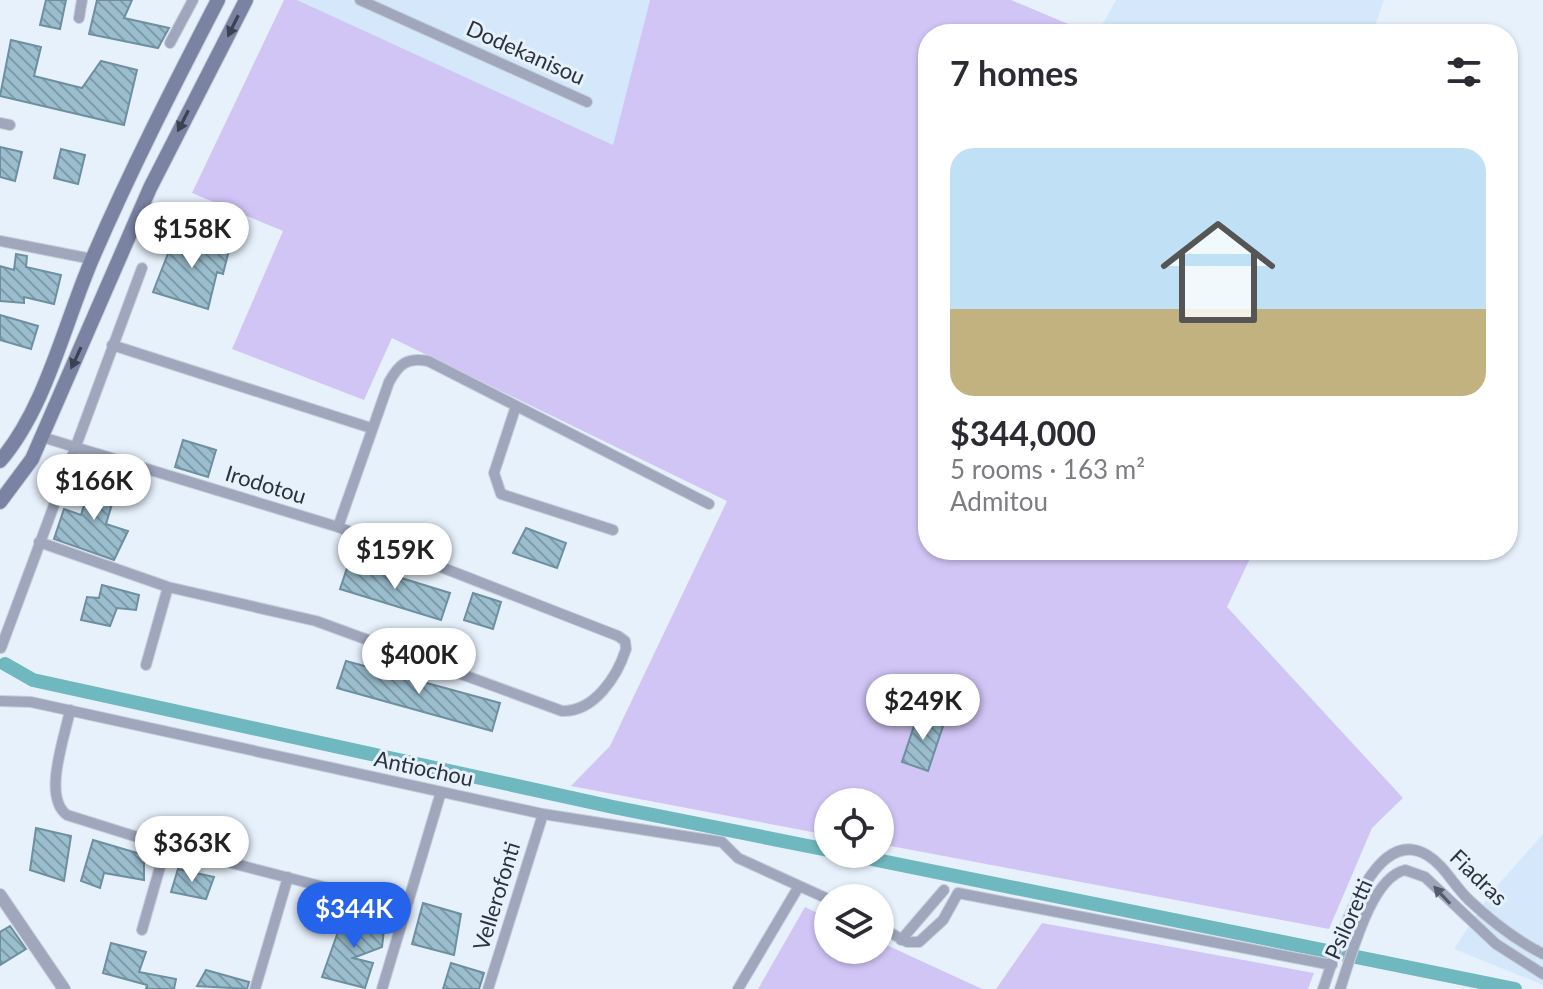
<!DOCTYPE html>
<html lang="en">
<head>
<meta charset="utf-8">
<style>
	body { margin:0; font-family:Lato,sans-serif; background:#f2f2f3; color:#2b2b33; height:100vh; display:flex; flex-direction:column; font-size:30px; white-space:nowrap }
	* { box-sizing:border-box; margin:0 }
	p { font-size:26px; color:#7c7c81 }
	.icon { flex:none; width:44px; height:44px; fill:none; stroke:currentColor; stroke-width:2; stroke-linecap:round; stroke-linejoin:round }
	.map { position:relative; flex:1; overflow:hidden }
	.panel { position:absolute; left:918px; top:24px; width:600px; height:536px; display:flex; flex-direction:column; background:#fff; border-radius:32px; box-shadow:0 2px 6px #0004 }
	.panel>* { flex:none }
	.controls { position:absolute; left:814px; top:788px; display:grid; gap:16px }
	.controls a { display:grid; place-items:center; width:80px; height:80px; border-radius:50%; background:#fff; box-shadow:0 2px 6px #0004; font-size:40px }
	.price { position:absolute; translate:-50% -68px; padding:0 18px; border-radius:28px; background:#fff; color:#222; font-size:26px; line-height:52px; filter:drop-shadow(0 2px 4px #0008) }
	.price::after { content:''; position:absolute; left:50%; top:48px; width:24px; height:18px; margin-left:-12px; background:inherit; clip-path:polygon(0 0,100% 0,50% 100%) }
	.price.selected { background:#2563eb; color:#fff }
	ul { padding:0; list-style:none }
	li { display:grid; align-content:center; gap:16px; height:424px; padding:0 32px }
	li span { display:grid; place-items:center; height:248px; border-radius:24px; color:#555 }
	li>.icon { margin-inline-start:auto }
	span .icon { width:144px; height:144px; fill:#fffc; stroke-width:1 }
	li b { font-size:34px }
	h2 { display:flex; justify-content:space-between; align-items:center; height:96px; padding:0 32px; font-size:34px }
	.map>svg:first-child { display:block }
	.built { fill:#d5e7fb }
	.grass { fill:#d1c5f6 }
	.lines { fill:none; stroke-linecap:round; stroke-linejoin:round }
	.canal { stroke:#6fb8bf; stroke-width:14 }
	.building { fill:url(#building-back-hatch); stroke:#6d8f9f; stroke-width:2 }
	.minor-casing { stroke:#c5cfda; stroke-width:12 }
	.tertiary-casing { stroke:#c5cfda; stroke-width:14 }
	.secondary-casing { stroke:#c5cfda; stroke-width:16 }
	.minor { stroke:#a0a7bd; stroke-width:10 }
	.tertiary { stroke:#a0a7bd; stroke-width:12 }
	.secondary { stroke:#7b83a3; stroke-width:14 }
	.oneway { fill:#3a4351 }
	.oneway2 { fill:#535c6a }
	.labels { text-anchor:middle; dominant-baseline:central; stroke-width:6; stroke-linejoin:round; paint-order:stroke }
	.street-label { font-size:22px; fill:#2a333d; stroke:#e7f1fc }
</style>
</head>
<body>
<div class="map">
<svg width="1543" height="989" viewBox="0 0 1543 989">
	<defs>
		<pattern id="building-back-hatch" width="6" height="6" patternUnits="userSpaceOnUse" patternTransform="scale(2)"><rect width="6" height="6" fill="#9bbece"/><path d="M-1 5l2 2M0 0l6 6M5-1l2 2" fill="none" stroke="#7f9ba8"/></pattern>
	</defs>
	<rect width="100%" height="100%" fill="#e7f1fc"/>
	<path class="built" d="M297,0H650L613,146Z
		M1116,0H1384L1372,34H1097Z
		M1543,834V985L1454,949L1490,894Z"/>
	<path class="grass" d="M284,0H297L613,145L650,0H1011L1092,34H928V550H1254L1227,607L1403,798L1372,828L1329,929L880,844V802H828V835L571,786L610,746L727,501L392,338L364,400L232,349L283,231L192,193Z
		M805,907L828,918V950H880V942L982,989H758Z
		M1042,923L1314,973L1308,989H996Z"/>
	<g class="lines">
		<path class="canal" d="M5,664L33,680L613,807L828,850
			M847,854L1515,989"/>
	</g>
	<path class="building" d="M46,0H66L60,29L40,25Z
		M97,0H132L124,18L169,28L158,48L89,34Z
		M11,40L41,47L34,76L82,88L101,61L137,70L124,125L0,96Z
		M0,147L22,152L15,181L0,177Z
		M61,149L85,155L78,184L54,178Z
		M176,233L230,246L223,274L217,272L208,309L153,292Z
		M16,254L27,256L26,267L61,275L54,304L24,297V303L0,301V266L14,270Z
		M0,315L38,326L31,349L0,340Z
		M183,440L216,450L208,477L175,467Z
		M94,473L119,481L106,524L128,531L114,560L54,539L64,509L81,515Z
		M526,528L566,543L557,568L513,553Z
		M349,562L450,593L441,620L340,589Z
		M102,585L139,595L136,610L117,608L110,626L81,620L87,597L99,598Z
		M473,593L501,602L493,629L464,620Z
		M346,661L500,703L492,731L337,688Z
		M918,714L944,723L928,771L902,762Z
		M36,828L71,836L64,881L30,870Z
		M93,840L144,855V880L104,873L100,888L81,881Z
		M178,869L214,877L206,899L171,892Z
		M423,903L461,914L454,955L412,944Z
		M345,912L385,922L382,947L353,958L373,963L365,988L322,977Z
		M10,926L26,949L0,965V932Z
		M111,943L146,952L139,972L176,979L174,989H146L147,985L103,973Z
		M451,963L484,973L479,989H443Z
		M206,970L249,982L247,989L197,986Z"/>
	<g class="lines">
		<defs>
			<path id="minor" d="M360,0L587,102
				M79,18L82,0
				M170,43L193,0
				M0,123L10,125
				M0,241L92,259
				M112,345L371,428
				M516,406L494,473L501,494L613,530
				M338,527L389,382C399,364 407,357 428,361L709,504
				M39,542L168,587L316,621L562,711C594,712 617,677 626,649L625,641L618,636L338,527L42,437
				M1,648L142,268
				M146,665L168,587
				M0,701L31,702L543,814L722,842L738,858L828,899
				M70,710C65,737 42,797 67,815L166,846L405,908
				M880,927L907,942H919L943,920L958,893L1332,965
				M142,930L166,846
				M901,940L944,890
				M255,989L288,877
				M382,989L441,792
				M488,989L543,814
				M738,989L799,886
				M1323,989C1336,954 1370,821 1427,855C1444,865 1454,886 1469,900C1491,921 1516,940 1543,954
				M1340,989C1351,958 1370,878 1405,870L1425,877L1496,944L1543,974"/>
			<path id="tertiary" d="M0,895L64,989"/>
			<path id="secondary" d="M0,461C46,408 65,321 93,257C131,169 174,85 218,0
				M0,502L32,459L150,188L246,0"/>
		</defs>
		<use href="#minor" class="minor-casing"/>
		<use href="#tertiary" class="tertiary-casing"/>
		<use href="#secondary" class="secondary-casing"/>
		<use href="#minor" class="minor"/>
		<use href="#tertiary" class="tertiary"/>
		<use href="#secondary" class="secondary"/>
	</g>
	<defs><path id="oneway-solid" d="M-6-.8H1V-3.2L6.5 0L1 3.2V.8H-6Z" transform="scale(2)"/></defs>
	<g class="oneway">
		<use href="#oneway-solid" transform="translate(233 26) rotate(116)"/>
		<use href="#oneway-solid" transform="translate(183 121) rotate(117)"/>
		<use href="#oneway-solid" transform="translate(76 358) rotate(115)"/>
	</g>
	<use class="oneway2" href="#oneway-solid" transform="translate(1442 895) rotate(-133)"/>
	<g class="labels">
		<g class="street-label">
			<text transform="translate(526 52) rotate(24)">Dodekanisou</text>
			<text transform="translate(266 484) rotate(17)">Irodotou</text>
			<text transform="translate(424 768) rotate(12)">Antiochou</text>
			<text transform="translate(1479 877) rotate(44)">Fiadras</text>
			<text transform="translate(496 896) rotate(-73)">Vellerofonti</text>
			<text transform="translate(1348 919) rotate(-66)">Psiloretti</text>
		</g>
	</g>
</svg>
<div class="controls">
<a><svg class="icon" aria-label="locate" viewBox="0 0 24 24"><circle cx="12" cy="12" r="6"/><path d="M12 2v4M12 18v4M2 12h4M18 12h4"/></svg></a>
<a><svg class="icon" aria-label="layers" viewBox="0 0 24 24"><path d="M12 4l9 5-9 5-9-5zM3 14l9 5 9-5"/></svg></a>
</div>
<b class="price" style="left:192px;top:270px">$158K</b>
<b class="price" style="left:94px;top:522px">$166K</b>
<b class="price" style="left:395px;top:591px">$159K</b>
<b class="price" style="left:419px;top:696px">$400K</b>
<b class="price" style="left:923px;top:742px">$249K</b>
<b class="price" style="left:192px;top:884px">$363K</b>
<b class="price selected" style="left:354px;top:950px">$344K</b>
<section class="panel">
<h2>7 homes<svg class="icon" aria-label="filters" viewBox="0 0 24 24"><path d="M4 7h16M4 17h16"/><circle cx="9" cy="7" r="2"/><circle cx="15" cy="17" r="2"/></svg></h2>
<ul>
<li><span style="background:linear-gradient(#bfe0f5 65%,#c2b280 0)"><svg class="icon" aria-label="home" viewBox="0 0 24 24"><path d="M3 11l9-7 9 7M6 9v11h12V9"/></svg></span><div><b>$344,000</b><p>5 rooms · 163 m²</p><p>Admitou</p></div></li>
</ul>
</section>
</div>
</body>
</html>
